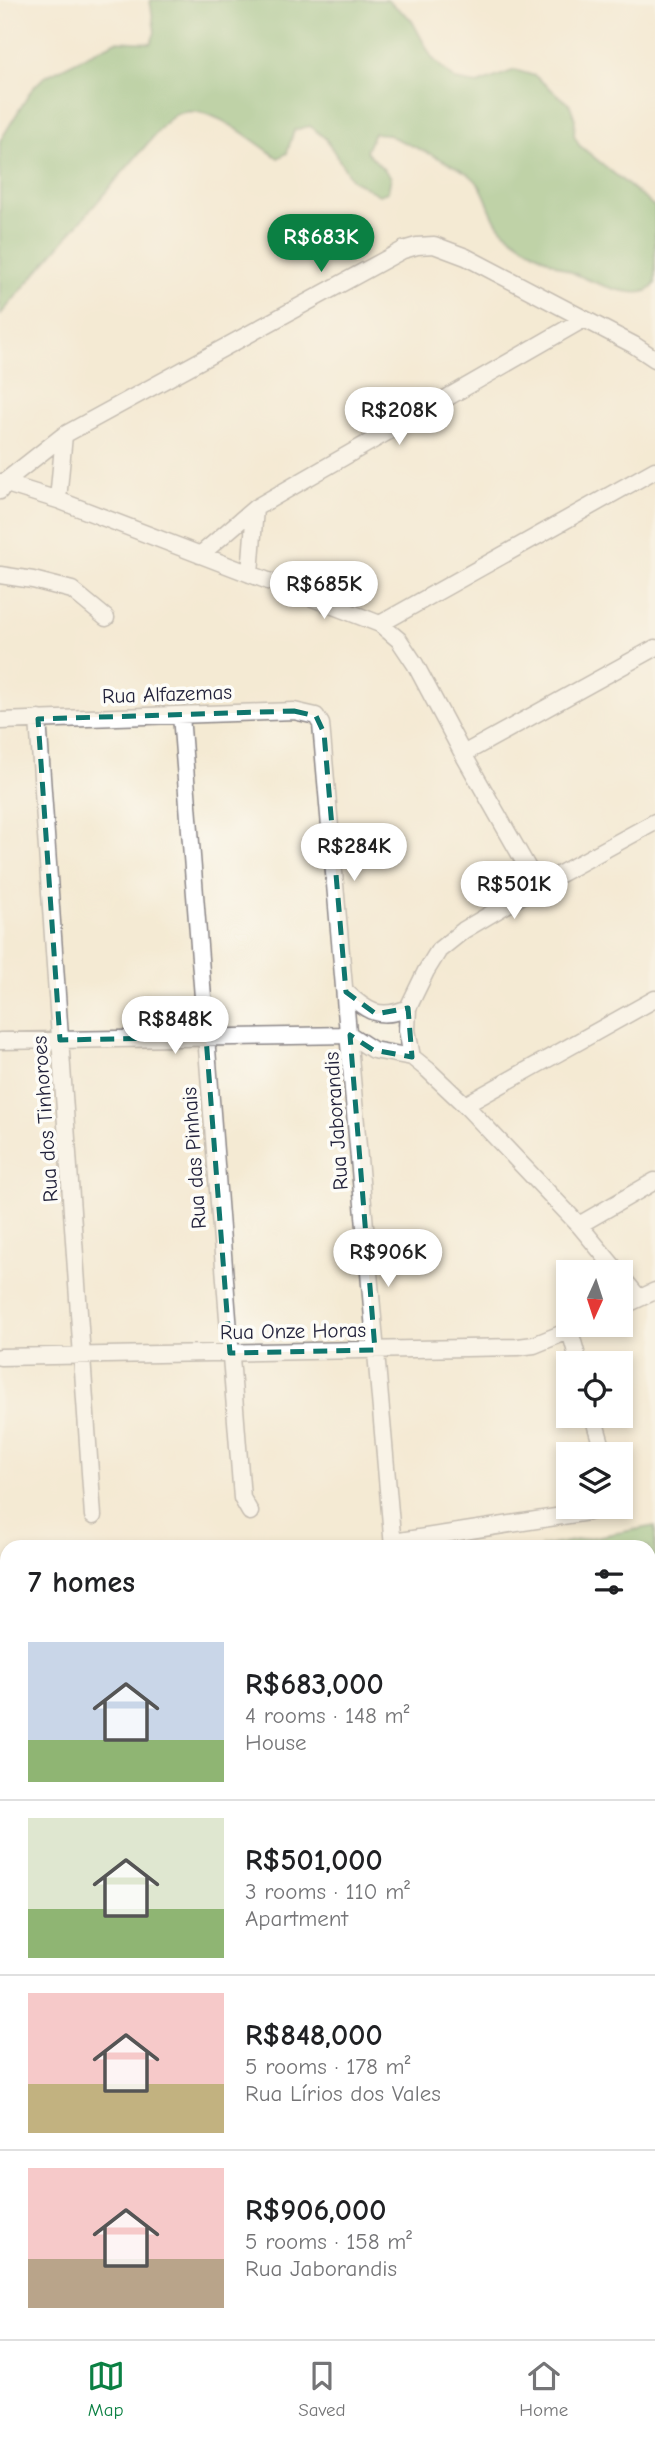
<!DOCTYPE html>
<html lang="en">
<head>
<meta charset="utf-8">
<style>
	body { margin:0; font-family:"Comic Neue",sans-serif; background:#f2f2f2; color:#202124; height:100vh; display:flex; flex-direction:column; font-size:26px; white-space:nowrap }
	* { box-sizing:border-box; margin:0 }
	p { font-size:23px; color:#757577 }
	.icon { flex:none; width:38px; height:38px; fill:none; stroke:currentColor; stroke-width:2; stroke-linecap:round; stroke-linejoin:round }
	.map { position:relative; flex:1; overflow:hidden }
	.details { position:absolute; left:0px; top:1540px; width:656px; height:800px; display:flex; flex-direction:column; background:#fff; border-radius:21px 21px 0 0; box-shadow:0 4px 10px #0003 }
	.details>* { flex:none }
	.needle { width:46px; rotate:183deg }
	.buttons { position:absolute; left:556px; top:1260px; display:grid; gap:14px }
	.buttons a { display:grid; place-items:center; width:77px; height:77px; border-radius:0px; background:#fff; box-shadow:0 4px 10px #0003; font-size:35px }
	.price { position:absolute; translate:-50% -60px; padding:0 16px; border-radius:24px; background:#fff; color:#222; font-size:23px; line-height:46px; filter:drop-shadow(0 2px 4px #0008) }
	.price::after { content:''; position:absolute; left:50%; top:42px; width:21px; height:16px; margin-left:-10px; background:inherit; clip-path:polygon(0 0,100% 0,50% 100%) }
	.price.current { background:#0b8043; color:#fff }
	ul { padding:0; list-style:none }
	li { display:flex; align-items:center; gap:21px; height:175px; padding:0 28px }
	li+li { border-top:2px solid #e0e0e0 }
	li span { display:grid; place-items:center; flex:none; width:196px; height:140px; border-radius:0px; color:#555 }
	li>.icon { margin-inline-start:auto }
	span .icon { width:84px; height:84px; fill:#fffc; stroke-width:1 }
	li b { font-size:30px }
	h2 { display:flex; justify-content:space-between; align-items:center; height:84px; padding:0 28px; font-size:30px }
	.dock { display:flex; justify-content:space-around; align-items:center; height:98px; border-top:2px solid #e0e0e0; background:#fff; font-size:19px; color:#757577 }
	.dock a { display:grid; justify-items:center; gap:4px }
	.dock .current { color:#0b8043 }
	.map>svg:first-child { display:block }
	.forest { fill:#7eb672; stroke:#506c56; stroke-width:2 }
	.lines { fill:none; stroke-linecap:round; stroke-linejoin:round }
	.stream { stroke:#55b9d3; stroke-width:6 }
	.minor-casing { stroke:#8b8687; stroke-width:19 }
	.minor { stroke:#fff; stroke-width:16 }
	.marked { fill:none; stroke:#0f766e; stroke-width:5; stroke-dasharray:14 9; stroke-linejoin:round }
	.labels { text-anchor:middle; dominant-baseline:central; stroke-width:7; stroke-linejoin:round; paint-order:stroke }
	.street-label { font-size:21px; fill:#22223b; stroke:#fdfcf7 }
</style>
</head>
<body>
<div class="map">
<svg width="655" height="2339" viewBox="0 0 655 2339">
	<rect width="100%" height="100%" fill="#fdfcf7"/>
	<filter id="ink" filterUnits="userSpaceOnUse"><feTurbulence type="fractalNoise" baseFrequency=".0143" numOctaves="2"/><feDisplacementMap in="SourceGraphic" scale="14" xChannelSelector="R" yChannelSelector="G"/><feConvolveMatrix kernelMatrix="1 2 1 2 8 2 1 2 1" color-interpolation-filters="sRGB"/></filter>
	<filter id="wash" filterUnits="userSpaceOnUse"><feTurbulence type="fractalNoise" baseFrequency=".00686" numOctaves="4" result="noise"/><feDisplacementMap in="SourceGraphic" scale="28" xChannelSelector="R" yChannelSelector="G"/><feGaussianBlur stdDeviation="1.57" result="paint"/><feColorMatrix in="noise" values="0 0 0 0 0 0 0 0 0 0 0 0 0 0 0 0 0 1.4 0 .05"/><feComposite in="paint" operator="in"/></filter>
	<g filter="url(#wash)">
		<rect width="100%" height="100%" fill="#f4ead3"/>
		<path class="forest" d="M150,0H387L411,19L432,58L455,80L477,84L515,70L535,76L570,105L575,119L574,135L579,145L655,207V283C640,318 519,247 501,228C487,214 488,187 468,174C446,159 411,146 386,134L374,133L366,151L391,177L388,192L379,195L351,179L326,139L310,126L294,130L287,153L278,158C254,142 211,103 180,113C175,114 170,119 166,122L0,315V141L32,89L44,77L116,41L151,43L155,32Z
			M655,1526V1631L649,1632V1547H540Z
			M0,1574H7V1662H0Z
			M655,2217V2339H573L578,2333H649V2227Z"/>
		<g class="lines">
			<path class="stream" d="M649,2339L655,2331"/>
		</g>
	</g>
	<g filter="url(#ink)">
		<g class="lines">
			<defs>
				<path id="minor" d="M0,482L58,500L380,624L399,640L415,664L463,754L538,886
					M0,491L3,483L64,435L403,250L417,246L434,245L466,257L634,345L655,359
					M58,500L64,435
					M200,555L255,508L584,319
					M250,574L255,508
					M0,575L33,580L72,590L106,618
					M380,624L655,470
					M181,715L242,1498L250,1512
					M38,719L93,1516
					M0,721L294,711L316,716L321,724L393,1547
					M463,754L655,648
					M346,992C367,1012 380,1020 408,1008
					M350,1035L373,1050L412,1057L428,1070L465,1105L579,1225L618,1272
					M0,1041L350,1035
					M412,1057L407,1030L408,1008L426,971L439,950L464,930L538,886L655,822
					M465,1105L655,999
					M579,1225L655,1181
					M621,1276L639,1298
					M621,1307L655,1291
					M570,1331L579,1363
					M0,1357L518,1347L534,1345L583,1325
					M593,1416L604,1454
					M393,1542L588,1512L603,1507
					M649,1708L655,1707
					M649,1859L655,1857
					M649,2006L655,2005
					M649,2133L655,2122
					M0,2248L7,2243
					M97,2339L104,2333
					M480,2339H502
					M513,2339L518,2333"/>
			</defs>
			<use href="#minor" class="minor-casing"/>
			<use href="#minor" class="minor"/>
		</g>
	</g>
	<path d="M0 0H655V2339H0ZM294,711L316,716L324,733L346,992L376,1014L408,1008L412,1057L373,1050L350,1035L375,1350L230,1353L206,1037L60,1040L38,719Z" fill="#f4ead3" fill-opacity=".55" fill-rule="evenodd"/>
	<path class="marked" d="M294,711L316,716L324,733L346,992L376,1014L408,1008L412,1057L373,1050L350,1035L375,1350L230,1353L206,1037L60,1040L38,719Z"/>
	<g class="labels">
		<g class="street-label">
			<text transform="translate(167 694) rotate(-2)">Rua Alfazemas</text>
			<text transform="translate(45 1119) rotate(-94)">Rua dos Tinhoroes</text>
			<text transform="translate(336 1121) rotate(-94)">Rua Jaborandis</text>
			<text transform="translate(194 1158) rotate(-94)">Rua das Pinhais</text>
			<text transform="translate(293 1331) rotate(-1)">Rua Onze Horas</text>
		</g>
	</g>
</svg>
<div class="buttons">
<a><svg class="needle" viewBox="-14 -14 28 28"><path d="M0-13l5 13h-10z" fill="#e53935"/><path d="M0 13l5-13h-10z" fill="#757577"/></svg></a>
<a><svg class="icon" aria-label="locate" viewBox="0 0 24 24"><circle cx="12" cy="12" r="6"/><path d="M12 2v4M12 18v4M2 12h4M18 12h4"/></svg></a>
<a><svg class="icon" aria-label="layers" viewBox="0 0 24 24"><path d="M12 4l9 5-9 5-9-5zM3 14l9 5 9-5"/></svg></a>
</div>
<b class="price current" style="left:321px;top:274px">R$683K</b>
<b class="price" style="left:399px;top:447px">R$208K</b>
<b class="price" style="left:324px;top:621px">R$685K</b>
<b class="price" style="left:354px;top:883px">R$284K</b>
<b class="price" style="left:514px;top:921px">R$501K</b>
<b class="price" style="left:175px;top:1056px">R$848K</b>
<b class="price" style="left:388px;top:1289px">R$906K</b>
<section class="details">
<h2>7 homes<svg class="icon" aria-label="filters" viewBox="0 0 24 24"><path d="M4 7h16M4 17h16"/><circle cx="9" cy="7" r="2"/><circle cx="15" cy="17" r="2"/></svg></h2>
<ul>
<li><span style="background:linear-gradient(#c9d6e8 70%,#8fb573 0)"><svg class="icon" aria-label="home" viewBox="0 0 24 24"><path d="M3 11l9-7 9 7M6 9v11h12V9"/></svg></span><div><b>R$683,000</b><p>4 rooms · 148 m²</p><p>House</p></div></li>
<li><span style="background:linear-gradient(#dfe7d0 65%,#8fb573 0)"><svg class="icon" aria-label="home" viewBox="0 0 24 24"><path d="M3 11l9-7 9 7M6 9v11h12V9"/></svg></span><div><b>R$501,000</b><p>3 rooms · 110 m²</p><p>Apartment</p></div></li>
<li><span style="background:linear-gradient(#f6c9c9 65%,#c2b280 0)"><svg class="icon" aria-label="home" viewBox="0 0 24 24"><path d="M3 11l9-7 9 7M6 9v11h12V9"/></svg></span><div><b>R$848,000</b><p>5 rooms · 178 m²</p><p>Rua Lírios dos Vales</p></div></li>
<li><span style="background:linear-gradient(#f6c9c9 65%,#b9a48a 0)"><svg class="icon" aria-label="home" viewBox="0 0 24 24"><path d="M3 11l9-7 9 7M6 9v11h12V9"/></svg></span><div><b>R$906,000</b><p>5 rooms · 158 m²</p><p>Rua Jaborandis</p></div></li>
</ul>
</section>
</div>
<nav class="dock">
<a class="current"><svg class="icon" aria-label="map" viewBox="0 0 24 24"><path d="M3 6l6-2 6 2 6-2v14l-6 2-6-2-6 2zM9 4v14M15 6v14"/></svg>Map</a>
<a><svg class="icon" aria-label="saved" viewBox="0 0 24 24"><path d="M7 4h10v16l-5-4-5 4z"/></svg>Saved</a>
<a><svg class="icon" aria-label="home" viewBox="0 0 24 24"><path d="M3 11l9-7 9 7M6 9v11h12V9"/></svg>Home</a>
</nav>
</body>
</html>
